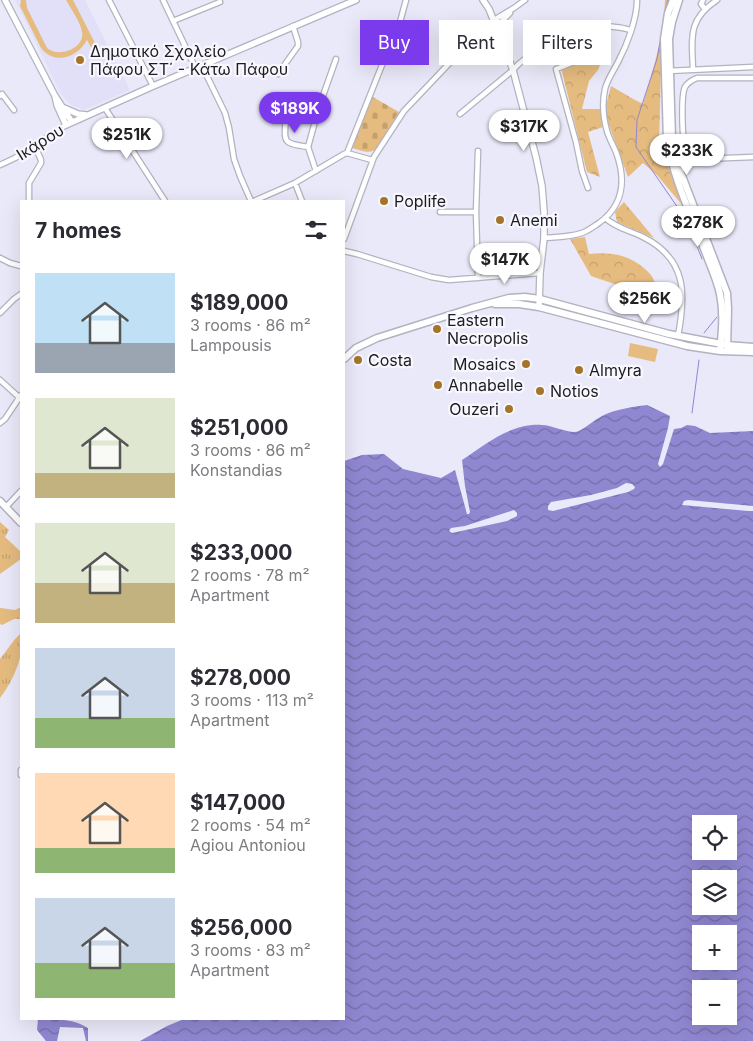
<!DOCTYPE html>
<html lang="en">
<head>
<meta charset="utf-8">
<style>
	body { margin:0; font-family:Inter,sans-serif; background:#f7f7f7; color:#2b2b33; height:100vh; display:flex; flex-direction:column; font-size:19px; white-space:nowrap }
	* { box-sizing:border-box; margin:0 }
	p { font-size:16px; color:#7c7c81 }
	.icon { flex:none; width:28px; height:28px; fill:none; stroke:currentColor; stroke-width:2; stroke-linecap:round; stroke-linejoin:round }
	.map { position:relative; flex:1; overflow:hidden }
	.panel { position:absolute; left:20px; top:200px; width:325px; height:820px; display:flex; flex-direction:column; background:#fff; border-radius:0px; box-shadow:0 5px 20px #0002 }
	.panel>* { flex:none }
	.banner { position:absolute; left:360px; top:20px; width:318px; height:45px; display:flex; gap:10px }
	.buttons { position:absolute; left:692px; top:815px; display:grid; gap:10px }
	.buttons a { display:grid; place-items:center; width:45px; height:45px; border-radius:0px; background:#fff; box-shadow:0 5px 20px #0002; font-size:25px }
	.price { position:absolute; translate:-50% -42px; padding:0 11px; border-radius:18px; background:#fff; color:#222; font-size:16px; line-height:32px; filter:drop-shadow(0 1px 2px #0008) }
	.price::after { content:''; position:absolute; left:50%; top:30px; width:15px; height:11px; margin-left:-8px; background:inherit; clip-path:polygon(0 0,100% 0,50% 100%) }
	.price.active { background:#7c3aed; color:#fff }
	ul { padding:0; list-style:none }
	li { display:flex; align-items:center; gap:15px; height:125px; padding:0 15px }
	li span { display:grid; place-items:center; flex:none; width:140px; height:100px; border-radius:0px; color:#555 }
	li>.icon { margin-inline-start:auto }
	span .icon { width:60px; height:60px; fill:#fffc; stroke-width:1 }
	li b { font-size:21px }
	h2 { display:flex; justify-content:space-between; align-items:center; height:60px; padding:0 15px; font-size:21px }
	.pill { padding:0 18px; border-radius:0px; background:#fff; box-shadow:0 5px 20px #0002; font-size:18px; line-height:45px }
	.pill.active { background:#7c3aed; color:#fff }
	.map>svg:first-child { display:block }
	.built { fill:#e2e0f8 }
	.grass { fill:url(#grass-tufts) }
	.cemetery { fill:url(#cemetery-stones) }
	.park { fill:url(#park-crowns) }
	.garden { fill:#e5bb7f }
	.water { fill:url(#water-waves); fill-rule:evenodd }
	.pier { fill:#eae9f9 }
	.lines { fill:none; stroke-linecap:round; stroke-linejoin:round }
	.stream { stroke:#9087d1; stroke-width:1 }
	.minor-casing { stroke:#b2b2c1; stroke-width:7 }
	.tertiary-casing { stroke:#b2b2c1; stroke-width:8 }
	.secondary-casing { stroke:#b2b2c1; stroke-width:9 }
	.minor { stroke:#fff; stroke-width:4.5 }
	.tertiary { stroke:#fff; stroke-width:5.5 }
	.secondary { stroke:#fff; stroke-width:6 }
	.poi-dot { fill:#a47529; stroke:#f8f7fe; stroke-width:2 }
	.labels { text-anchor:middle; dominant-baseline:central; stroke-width:4.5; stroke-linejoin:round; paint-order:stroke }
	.poi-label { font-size:16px; fill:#1d1c22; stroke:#f8f7fe; text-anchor:start }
	.street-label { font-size:16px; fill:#1d1c22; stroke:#f8f7fe }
</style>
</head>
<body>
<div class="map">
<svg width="753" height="1041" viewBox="0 0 753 1041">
	<defs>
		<pattern id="grass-tufts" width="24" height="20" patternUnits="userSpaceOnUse" patternTransform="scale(1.25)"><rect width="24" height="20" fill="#e5bb7f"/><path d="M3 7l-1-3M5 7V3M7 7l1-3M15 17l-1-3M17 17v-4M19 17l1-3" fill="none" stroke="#c4a06d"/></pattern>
		<pattern id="cemetery-stones" width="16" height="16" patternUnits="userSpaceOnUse" patternTransform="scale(1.25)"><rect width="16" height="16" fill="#e5bb7f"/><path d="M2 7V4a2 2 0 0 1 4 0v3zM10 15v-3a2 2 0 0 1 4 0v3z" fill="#c4a06d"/></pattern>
		<pattern id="park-crowns" width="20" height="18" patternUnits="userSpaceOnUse" patternTransform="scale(1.25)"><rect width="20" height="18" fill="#e5bb7f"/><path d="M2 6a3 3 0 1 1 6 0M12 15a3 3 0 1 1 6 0" fill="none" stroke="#c4a06d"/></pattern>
		<pattern id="water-waves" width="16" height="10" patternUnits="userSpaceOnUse" patternTransform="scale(1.25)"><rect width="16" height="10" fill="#9087d1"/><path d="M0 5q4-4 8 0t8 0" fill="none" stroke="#756ea9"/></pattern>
	</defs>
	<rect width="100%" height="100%" fill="#eae9f9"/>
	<path class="built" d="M15,0H85L130,90L84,110L71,105L61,94Z"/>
	<path class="grass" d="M0,522L9,530L5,537L21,552V559L0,574Z
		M21,607V619H14L2,625L0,624V608L15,610Z
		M20,634H21C21,640 22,645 21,651C20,665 9,687 0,698V659L15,639Z"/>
	<path class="cemetery" d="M371,96L399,112L376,149C368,155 361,150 352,148Z"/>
	<path class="park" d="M665,0H669L662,34L659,143L683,206L657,175L643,163L628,177L609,125L588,132L600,177L587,172L561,68L591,58L604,44L606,51L598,70L589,81L582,109H605L611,86L635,100L643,104C653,70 664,35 665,0Z
		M624,202L654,238L617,222L615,212Z
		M585,237L589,254C614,251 634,256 651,275C655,281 658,290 661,297V300L591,276L570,239Z"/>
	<path class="garden" d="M21,0H26L27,8L47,48C58,58 85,49 82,32C81,23 71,9 66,0H73L97,47L92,49L87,40C78,57 55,66 41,48L20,6Z
		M630,343L658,349L655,362L628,356Z"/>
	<path class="water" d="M647,405L670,416L668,428L658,464L660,467L663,464L674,429L681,428L687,425L695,426L710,433L753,431V1041H140L167,1026L184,1019H344V461L362,455L384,454L403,469L441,478L455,470L467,514H469L470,512L465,486L462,460C486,444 511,423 542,425C552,425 571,435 579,431C587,427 594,420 602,416C616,409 632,407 647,405ZM701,824H729V851H701ZM701,879H729V906H701ZM701,934H729V961H701ZM701,989H729V1016H701Z
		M38,1019C55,1019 72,1018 88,1028V1041H86L83,1028L60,1027L57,1041H46L37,1030Z"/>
	<path class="pier" d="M626,483L632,484L635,487L634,489L628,492L553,511L548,510V506L551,502L591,495L617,488Z
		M688,500L753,506V511H748L682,505L684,501Z
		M514,510L517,513V516L507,521L452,533L449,531L451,528L465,526Z"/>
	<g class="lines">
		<path class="stream" d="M665,11L668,0
			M665,15L657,59L637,120L636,147L687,221L702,259
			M704,333L717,317
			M692,413L699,360"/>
		<defs>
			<path id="minor" d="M109,0L153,86
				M163,0L196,69
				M703,0L701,4L705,9
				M173,21L220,2
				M483,34L496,27L510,13
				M202,66L225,113L229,128L234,159L240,176L251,201
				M693,70C692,38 687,20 717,0
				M668,71L753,67
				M278,74L298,46V42L293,26
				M753,78H697C692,80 688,82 685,87C681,95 682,137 685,145C688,153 696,157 703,159L753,157
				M0,96L2,94L14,110
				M105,108L165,201
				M460,114L513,70C520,61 530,55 541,49C562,36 589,23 615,27C620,27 626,29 631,30
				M286,117C284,143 282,143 308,147
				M478,151L476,212L478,278
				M347,153L382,65L400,22L406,0
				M676,157L690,153
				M0,165L15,158L66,125
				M316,171L308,147L319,107L336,59
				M295,183L302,201
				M588,188L582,171L576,142L556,69C568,64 595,56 599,43C601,38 600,32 600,27
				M29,201V183L41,163V160L35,146
				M254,201L295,183L344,154L347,153L372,160
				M440,212H476
				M605,218C618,229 629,230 643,237C687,259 686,294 678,336
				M544,238C557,237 570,237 582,233C588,231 593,227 599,223C624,205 626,179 616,152C613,145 609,138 607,131C603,117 602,103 605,89C607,80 614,70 618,62C627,45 637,19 637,0
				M344,239L374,157L404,111L461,51L479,36L494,20L514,8L525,0
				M344,251L357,254L431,277L449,280L540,273
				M0,258L10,263L21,266
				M0,313L14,299L21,294
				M0,380L21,399
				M0,423L5,419L21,395
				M6,507L21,491
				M21,770V775"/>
			<path id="tertiary" d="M5,0L55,96L72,122
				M483,0L489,9L513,70L536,157L542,186L544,212V238L540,273L539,307
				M55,96L57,105L66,125L151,87L356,0
				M64,108L78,114L86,115"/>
			<path id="secondary" d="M673,0L668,13L664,39L667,141C674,180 692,217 706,254C711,267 717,280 720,294C724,313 722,332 720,351
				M679,0L672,22L669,39L672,139L681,173L727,293L728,309L727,351
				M495,304H519L539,307L687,346L720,351L753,352
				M344,359L356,348L377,338L472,308L509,298L525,297L540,299L669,334L727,345L753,347
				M0,501L21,523"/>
		</defs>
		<use href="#minor" class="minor-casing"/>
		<use href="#tertiary" class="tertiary-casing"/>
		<use href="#secondary" class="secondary-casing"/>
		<use href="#minor" class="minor"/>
		<use href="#tertiary" class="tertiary"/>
		<use href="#secondary" class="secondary"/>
	</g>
	<g class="poi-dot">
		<circle cx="80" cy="60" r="5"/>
		<circle cx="384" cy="201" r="5"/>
		<circle cx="500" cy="220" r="5"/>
		<circle cx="437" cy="329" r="5"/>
		<circle cx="358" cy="360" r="5"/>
		<circle cx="526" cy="364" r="5"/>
		<circle cx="579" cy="370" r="5"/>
		<circle cx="438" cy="385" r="5"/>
		<circle cx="540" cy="391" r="5"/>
		<circle cx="509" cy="409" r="5"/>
	</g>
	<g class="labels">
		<g class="poi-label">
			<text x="90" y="51">Δημοτικό Σχολείο<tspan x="90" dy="18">Πάφου ΣΤ΄ - Κάτω Πάφου</tspan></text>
			<text x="394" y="201">Poplife</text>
			<text x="510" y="220">Anemi</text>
			<text x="447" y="320">Eastern<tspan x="447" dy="18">Necropolis</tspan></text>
			<text x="368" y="360">Costa</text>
			<text x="516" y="364" text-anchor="end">Mosaics</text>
			<text x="589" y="370">Almyra</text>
			<text x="448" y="385">Annabelle</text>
			<text x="550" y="391">Notios</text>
			<text x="499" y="409" text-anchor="end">Ouzeri</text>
		</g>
		<g class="street-label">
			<text transform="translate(40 142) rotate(-32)">Ικάρου</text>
		</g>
	</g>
</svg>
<div class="buttons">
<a><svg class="icon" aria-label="locate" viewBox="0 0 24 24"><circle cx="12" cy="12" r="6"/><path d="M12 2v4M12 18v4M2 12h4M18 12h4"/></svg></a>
<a><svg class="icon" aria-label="layers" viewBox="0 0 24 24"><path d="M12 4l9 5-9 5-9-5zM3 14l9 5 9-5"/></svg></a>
<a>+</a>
<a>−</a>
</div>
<b class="price active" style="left:295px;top:134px">$189K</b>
<b class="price" style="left:524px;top:152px">$317K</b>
<b class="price" style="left:127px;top:160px">$251K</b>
<b class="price" style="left:687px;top:176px">$233K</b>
<b class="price" style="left:698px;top:248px">$278K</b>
<b class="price" style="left:505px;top:285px">$147K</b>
<b class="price" style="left:645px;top:324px">$256K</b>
<div class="banner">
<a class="pill active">Buy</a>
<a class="pill">Rent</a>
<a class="pill">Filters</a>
</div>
<section class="panel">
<h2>7 homes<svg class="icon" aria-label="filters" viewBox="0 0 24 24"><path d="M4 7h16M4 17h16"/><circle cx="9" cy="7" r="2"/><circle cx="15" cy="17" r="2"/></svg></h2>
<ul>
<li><span style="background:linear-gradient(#bfe0f5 70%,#9aa5b1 0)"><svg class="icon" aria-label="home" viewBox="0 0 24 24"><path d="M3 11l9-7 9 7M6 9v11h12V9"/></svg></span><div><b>$189,000</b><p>3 rooms · 86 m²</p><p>Lampousis</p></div></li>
<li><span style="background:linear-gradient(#dfe7d0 75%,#c2b280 0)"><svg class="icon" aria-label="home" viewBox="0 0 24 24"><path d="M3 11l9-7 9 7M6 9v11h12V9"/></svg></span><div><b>$251,000</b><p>3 rooms · 86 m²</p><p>Konstandias</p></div></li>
<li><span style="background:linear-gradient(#dfe7d0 60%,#c2b280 0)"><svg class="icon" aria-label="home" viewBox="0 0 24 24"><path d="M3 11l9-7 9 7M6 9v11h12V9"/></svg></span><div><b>$233,000</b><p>2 rooms · 78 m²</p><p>Apartment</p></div></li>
<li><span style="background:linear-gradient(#c9d6e8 70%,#8fb573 0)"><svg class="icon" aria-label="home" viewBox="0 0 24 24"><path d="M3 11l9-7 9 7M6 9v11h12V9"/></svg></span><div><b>$278,000</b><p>3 rooms · 113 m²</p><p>Apartment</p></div></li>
<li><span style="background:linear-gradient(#ffd9b3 75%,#8fb573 0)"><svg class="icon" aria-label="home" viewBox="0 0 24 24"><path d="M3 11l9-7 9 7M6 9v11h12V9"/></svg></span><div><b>$147,000</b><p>2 rooms · 54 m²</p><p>Agiou Antoniou</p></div></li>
<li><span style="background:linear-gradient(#c9d6e8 65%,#8fb573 0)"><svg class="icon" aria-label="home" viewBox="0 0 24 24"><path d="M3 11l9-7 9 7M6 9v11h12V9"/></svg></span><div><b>$256,000</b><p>3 rooms · 83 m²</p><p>Apartment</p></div></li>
</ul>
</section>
</div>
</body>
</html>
